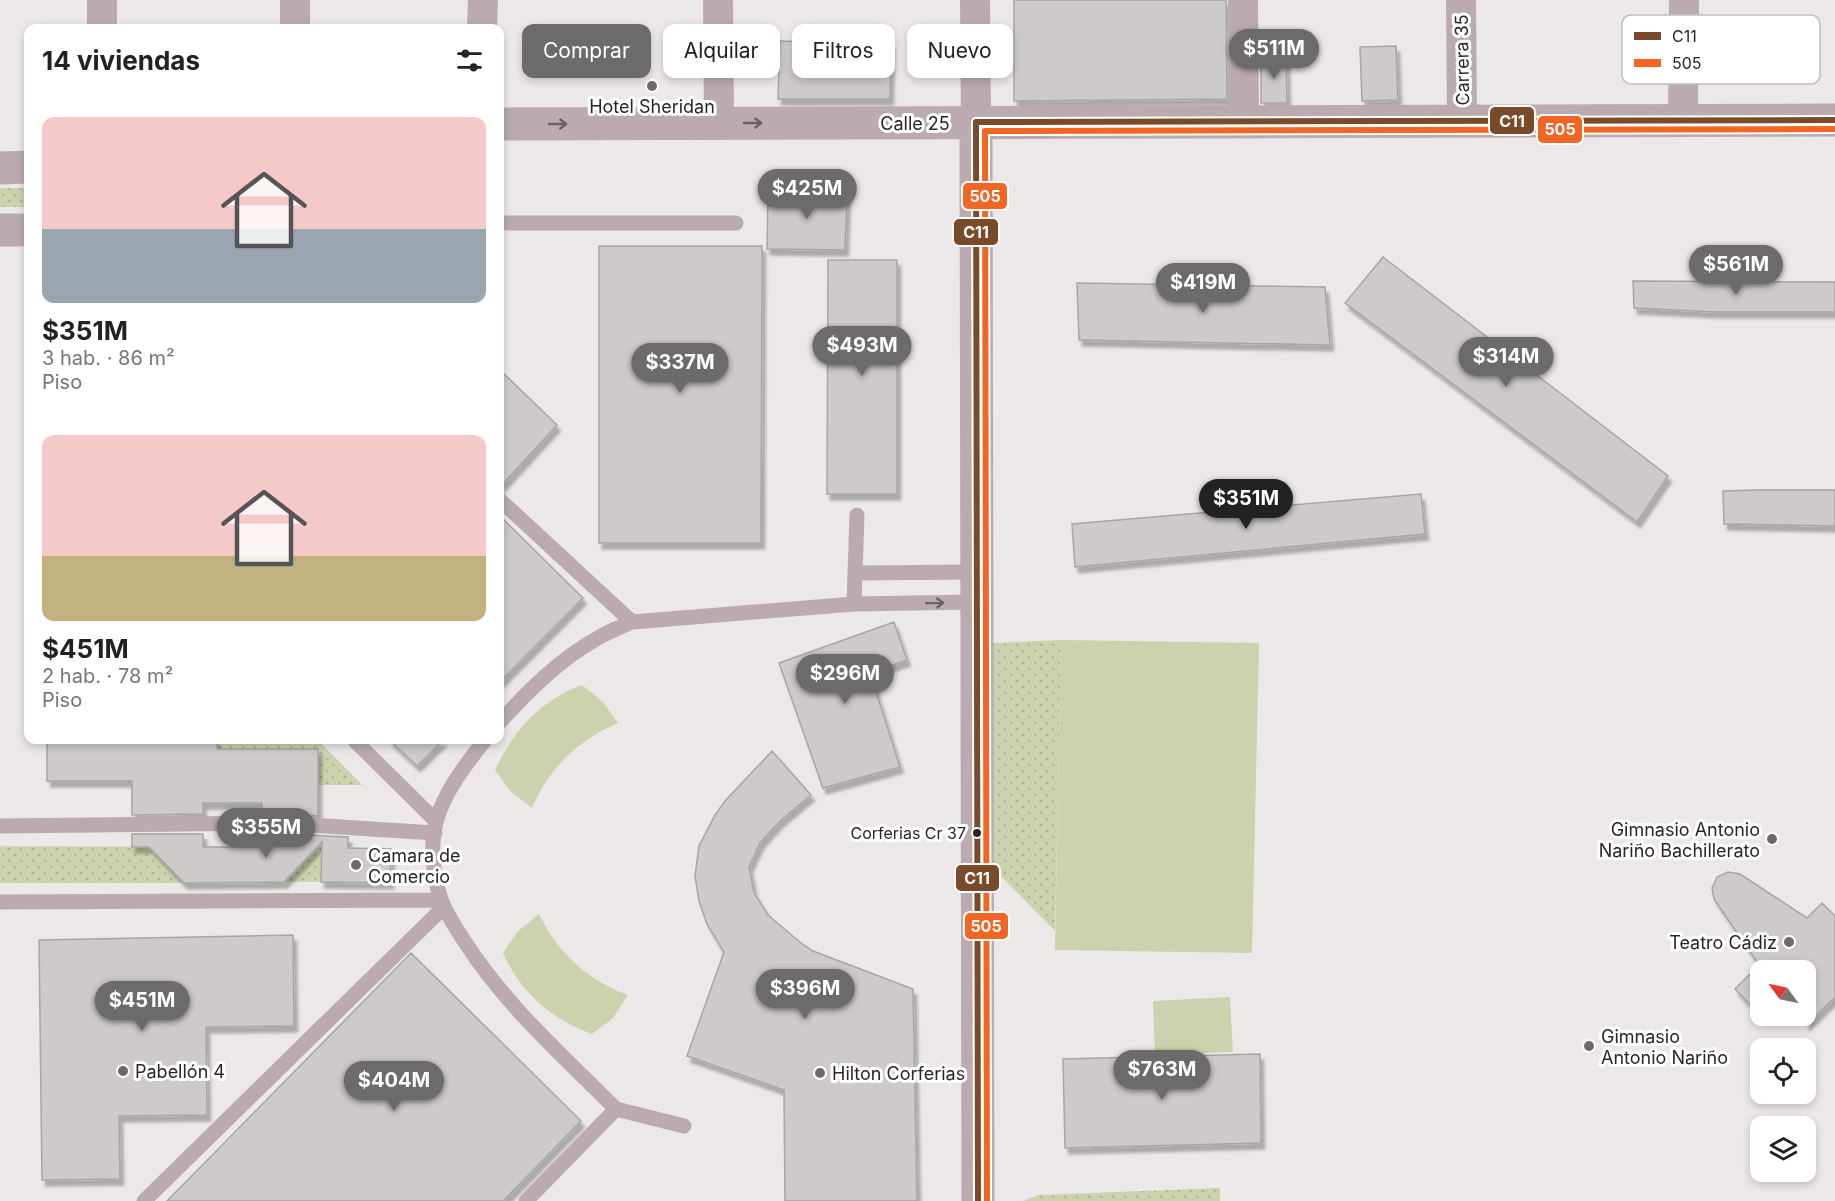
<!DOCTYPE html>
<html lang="es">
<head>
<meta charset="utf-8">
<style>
	body { margin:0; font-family:Inter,sans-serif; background:#f2f2f2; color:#222; height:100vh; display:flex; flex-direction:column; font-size:22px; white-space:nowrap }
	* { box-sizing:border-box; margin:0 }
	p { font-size:20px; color:#767676 }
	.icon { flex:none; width:33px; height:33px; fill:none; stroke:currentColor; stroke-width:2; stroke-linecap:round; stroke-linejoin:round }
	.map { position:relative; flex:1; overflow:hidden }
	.details { position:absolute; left:24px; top:24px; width:480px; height:720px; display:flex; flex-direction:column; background:#fff; border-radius:12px; box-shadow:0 3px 9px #0003 }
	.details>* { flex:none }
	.guide { position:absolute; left:522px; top:24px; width:570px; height:54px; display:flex; gap:12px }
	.needle { width:39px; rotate:303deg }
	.controls { position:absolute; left:1750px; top:960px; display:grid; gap:12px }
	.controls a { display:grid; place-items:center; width:66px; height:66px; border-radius:12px; background:#fff; box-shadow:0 3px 9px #0003; font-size:30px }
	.price { position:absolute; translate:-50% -51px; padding:0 14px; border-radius:21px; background:#6d6b6a; color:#fff; font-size:20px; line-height:39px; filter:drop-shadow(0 2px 3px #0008) }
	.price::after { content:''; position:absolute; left:50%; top:36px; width:18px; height:14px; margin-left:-9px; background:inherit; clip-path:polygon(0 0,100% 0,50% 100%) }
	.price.current { background:#222; color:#fff }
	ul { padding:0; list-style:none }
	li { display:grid; align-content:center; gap:12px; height:318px; padding:0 18px }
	li span { display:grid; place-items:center; height:186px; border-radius:12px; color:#555 }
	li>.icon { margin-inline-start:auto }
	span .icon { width:108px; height:108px; fill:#fffc; stroke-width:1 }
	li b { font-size:26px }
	h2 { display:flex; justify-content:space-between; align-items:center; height:72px; padding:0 18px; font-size:26px }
	.tag { padding:0 21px; border-radius:12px; background:#fff; box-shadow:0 3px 9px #0003; font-size:21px; line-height:54px }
	.tag.current { background:#6d6b6a; color:#fff }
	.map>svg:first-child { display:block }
	.grass { fill:url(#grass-dots) }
	.garden { fill:#cdd2ae }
	.building { fill:#cdcac9; stroke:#a8a6a5; stroke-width:1.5; filter:url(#shadow) }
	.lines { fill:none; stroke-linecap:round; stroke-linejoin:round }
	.service { stroke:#bbabae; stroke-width:15 }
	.minor { stroke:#bbabae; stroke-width:30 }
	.tertiary { stroke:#bbabae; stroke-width:33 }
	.bus-1-casing { stroke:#fff; stroke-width:10 }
	.bus-2-casing { stroke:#fff; stroke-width:10 }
	.bus-1 { stroke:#7a4b2a; stroke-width:6 }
	.bus-2 { stroke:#f26522; stroke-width:6 }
	.oneway { stroke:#6b6263 }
	.poi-dot { fill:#6d6b6a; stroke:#fff; stroke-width:2 }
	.bus-dot { fill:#292726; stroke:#fff; stroke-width:2 }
	.labels { text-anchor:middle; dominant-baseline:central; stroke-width:6; stroke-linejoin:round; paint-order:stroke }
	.bus-label { font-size:16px; fill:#292726; stroke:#fff; text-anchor:end }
	.street-label { font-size:18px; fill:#292726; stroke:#fff }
	.poi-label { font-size:18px; fill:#292726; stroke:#fff; text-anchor:start }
	.key { fill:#fff; stroke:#bfbebe; stroke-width:1.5 }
	.key-label { font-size:16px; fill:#292726 }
	.line-badge { stroke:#fff; stroke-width:2 }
	.badge-label { font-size:16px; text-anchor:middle; font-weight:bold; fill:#fff }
</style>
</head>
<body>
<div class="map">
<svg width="1835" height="1201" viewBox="0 0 1835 1201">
	<defs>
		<pattern id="grass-dots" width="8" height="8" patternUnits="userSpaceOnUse" patternTransform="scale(1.5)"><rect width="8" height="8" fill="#cdd2ae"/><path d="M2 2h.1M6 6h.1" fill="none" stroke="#b0b496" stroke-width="1.8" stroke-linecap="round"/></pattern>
		<filter id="shadow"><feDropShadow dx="3.5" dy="6" stdDeviation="1.5" flood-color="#0004"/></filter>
	</defs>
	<rect width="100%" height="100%" fill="#ebe8e7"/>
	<path class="grass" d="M0,188H28V207H0Z
		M1061,640L1055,931L993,868L992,643Z
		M217,740H318L362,785H318V749H250L249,803H217Z
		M0,846L184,847L167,865L184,883H0Z
		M283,847H322L321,882H284Z
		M1220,1188V1201H1023L1039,1195Z"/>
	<path class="garden" d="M1061,640L1259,643L1252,953L1055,950Z
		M582,685L603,702L618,723C578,740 549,768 532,808L510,791L495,770C513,731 541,700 582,685Z
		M539,914C558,953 587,980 628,995L613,1018L592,1034C552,1020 520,992 503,953L518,931Z
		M1230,997L1233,1052L1155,1055L1153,1001Z"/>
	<path class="building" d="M1014,0H1226L1227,99L1014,101Z
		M780,41L891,44L890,99H778Z
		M1396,46L1398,100L1362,101L1360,47Z
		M1261,57H1286L1287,103H1261Z
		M768,190L847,192L845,250L767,249Z
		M599,246H762L761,543H599Z
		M1383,257L1668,476L1637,522L1345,303Z
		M828,260H897V494H827Z
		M1633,281L1835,282V312H1716L1634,308Z
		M1077,283L1325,287L1330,345L1079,340Z
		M500,370L557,425L500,487Z
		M1757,490H1835V526L1724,524L1723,491Z
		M1421,494L1425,534L1075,567L1072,524Z
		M500,516L583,598L500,682Z
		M894,622L907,660L870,673L900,767L823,788L779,663Z
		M47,740H217V749H318V816L262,813V803H203V814L132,815V781H47Z
		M389,740H443L417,766Z
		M772,751L811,795L780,821L760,843L749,867L754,893L768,915L801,943L813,951L913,989L917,1201H785L784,1090L687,1056L724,952L707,924L699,901L695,876L699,846L715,815L725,801Z
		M262,833L348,837V848L391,849L390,883L321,882L322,842L284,882L184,883L149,847H132V834H203V847H262Z
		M1728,872L1740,874L1807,918L1822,903L1835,916V997L1806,1025V970H1763L1761,968V1016L1735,989L1759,965L1714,899L1712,888L1717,877Z
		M293,935L294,1026L206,1027L207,1115L119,1116L120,1179L42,1180L39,940Z
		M411,953L581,1121L503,1201H167Z
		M1260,1054L1261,1143L1065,1148L1063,1059Z"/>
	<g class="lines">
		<path class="service" d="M500,223H736
			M500,500L632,622C621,627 609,631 598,638C560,659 529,690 500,722
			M855,573L976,572
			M854,604L857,515
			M632,622L854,604L977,602
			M354,740L436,821
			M485,740C466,764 444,792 436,822C430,845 433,877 441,899C446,913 455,927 463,939C504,1004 562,1055 616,1109L526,1201
			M0,826L277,823L435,833
			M0,902L441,900
			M616,1109L684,1126
			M144,1201L444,907"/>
		<path class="minor" d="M102,0V28
			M295,0V28
			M718,0L719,123
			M975,0L976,122
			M1243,0L1244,122
			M1461,0L1462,121
			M482,28L483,0
			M1683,121L1684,0"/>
		<path class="tertiary" d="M976,122L978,1201
			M500,124L1835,120
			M0,168L28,167
			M0,230H28"/>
		<defs>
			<path id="bus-1" d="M978,1201L976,122L1835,120"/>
			<path id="bus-2" d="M987,1201L985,131L1835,129"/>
		</defs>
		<use href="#bus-1" class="bus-1-casing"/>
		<use href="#bus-2" class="bus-2-casing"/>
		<use href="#bus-1" class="bus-1"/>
		<use href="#bus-2" class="bus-2"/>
	</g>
	<defs><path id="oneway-shaft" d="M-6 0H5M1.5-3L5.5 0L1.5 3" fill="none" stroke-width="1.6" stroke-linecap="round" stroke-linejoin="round" transform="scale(1.5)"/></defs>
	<g class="oneway">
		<use href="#oneway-shaft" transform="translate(753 123)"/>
		<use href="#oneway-shaft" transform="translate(558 124)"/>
		<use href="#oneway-shaft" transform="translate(935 603) rotate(-1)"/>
	</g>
	<g class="poi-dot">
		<circle cx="652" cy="86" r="6"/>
		<circle cx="1772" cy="839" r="6"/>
		<circle cx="356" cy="865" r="6"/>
		<circle cx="1789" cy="942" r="6"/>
		<circle cx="1589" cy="1046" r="6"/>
		<circle cx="123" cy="1071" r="6"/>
		<circle cx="820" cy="1073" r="6"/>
	</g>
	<circle class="bus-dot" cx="977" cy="833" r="5"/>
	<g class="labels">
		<g class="bus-label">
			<text x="966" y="833">Corferias Cr 37</text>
		</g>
		<g class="street-label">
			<text transform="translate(1462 60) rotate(-91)">Carrera 35</text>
			<text x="915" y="123">Calle 25</text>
		</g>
		<g class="poi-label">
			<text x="652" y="106" text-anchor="middle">Hotel Sheridan</text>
			<text x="1760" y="829" text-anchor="end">Gimnasio Antonio<tspan x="1760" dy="21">Nariño Bachillerato</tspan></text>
			<text x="368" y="855">Camara de<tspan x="368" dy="21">Comercio</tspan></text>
			<text x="1777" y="942" text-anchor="end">Teatro Cádiz</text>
			<text x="1601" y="1036">Gimnasio<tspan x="1601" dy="21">Antonio Nariño</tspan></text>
			<text x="135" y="1071">Pabellón 4</text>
			<text x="832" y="1073">Hilton Corferias</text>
		</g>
	</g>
	<rect x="1622" y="15" width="198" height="69" rx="9" class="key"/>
	<rect x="1634" y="32" width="27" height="8" fill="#7a4b2a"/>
	<rect x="1634" y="59" width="27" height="8" fill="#f26522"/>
	<g class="key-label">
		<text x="1672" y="42">C11</text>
		<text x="1672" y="69">505</text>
	</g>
	<g class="line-badge">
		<rect x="1489" y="106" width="46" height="29" rx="6" fill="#7a4b2a"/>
		<rect x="1537" y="115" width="46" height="29" rx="6" fill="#f26522"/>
		<rect x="962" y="182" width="46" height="28" rx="6" fill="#f26522"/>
		<rect x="953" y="218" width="46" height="28" rx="6" fill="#7a4b2a"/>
		<rect x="955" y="864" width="45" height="28" rx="6" fill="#7a4b2a"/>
		<rect x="964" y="912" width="45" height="28" rx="6" fill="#f26522"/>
	</g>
	<g class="badge-label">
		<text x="1512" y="127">C11</text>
		<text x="1560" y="135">505</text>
		<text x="985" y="202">505</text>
		<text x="976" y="238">C11</text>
		<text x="977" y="884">C11</text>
		<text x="986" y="932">505</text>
	</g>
</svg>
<div class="controls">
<a><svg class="needle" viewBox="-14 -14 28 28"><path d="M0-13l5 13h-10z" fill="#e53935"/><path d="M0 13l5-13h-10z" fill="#767676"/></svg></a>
<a><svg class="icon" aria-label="locate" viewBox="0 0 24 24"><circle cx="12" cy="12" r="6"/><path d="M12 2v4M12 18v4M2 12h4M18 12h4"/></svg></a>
<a><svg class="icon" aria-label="layers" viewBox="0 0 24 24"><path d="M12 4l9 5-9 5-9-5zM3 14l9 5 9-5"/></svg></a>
</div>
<b class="price" style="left:1274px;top:80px">$511M</b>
<b class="price" style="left:807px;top:220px">$425M</b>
<b class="price" style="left:1736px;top:296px">$561M</b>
<b class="price" style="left:1203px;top:314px">$419M</b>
<b class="price" style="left:862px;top:377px">$493M</b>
<b class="price" style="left:1506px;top:388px">$314M</b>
<b class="price" style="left:680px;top:394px">$337M</b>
<b class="price current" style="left:1246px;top:530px">$351M</b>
<b class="price" style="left:845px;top:705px">$296M</b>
<b class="price" style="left:266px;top:859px">$355M</b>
<b class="price" style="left:805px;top:1020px">$396M</b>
<b class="price" style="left:142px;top:1032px">$451M</b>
<b class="price" style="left:1162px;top:1101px">$763M</b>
<b class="price" style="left:394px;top:1112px">$404M</b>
<div class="guide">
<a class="tag current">Comprar</a>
<a class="tag">Alquilar</a>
<a class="tag">Filtros</a>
<a class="tag">Nuevo</a>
</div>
<section class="details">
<h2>14 viviendas<svg class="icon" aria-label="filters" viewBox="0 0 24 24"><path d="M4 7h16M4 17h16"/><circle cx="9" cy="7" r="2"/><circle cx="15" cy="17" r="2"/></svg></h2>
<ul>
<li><span style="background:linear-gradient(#f6c9c9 60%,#9aa5b1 0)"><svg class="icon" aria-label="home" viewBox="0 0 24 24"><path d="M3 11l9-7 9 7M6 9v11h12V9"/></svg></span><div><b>$351M</b><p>3 hab. · 86 m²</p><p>Piso</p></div></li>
<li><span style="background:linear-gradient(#f6c9c9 65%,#c2b280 0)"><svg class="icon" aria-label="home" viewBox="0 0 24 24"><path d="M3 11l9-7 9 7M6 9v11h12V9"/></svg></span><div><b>$451M</b><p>2 hab. · 78 m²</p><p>Piso</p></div></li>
</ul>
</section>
</div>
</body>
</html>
